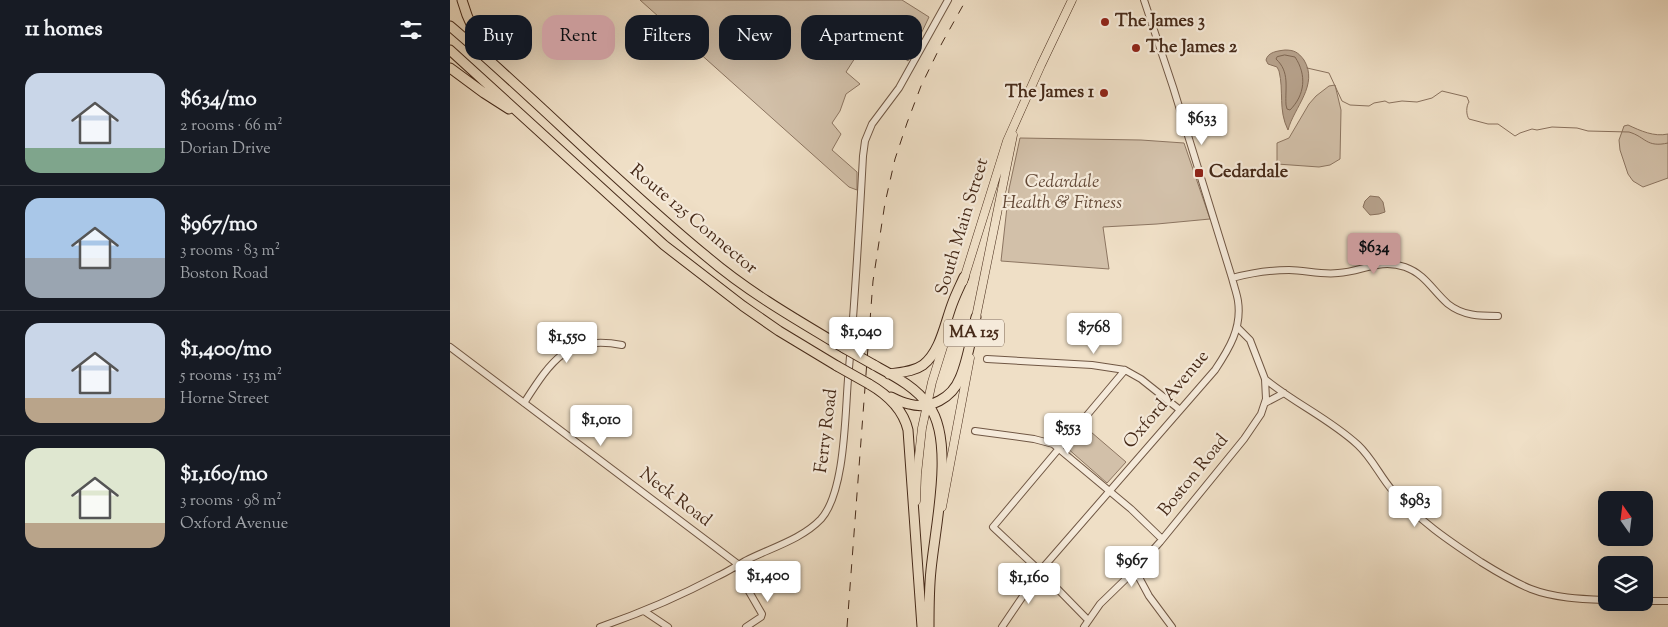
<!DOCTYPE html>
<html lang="en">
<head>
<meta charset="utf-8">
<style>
	body { margin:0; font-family:"Sorts Mill Goudy",serif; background:#242831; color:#f1f3f6; height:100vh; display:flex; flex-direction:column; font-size:19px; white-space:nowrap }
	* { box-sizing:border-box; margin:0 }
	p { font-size:16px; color:#9ea1a6 }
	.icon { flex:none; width:28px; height:28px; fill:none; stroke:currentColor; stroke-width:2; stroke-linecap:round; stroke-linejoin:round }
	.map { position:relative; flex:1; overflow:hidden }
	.drawer { display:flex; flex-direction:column; background:#171b24; width:450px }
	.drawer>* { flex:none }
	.guide { position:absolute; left:15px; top:15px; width:475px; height:45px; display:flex; gap:10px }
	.needle { width:32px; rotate:346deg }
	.fabs { position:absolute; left:1148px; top:491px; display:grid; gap:10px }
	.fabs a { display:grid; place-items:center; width:55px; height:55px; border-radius:10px; background:#171b24; box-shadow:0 5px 20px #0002; font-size:25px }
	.price { position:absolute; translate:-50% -42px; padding:0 11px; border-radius:5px; background:#fff; color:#222; font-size:16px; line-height:32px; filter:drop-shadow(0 1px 2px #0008) }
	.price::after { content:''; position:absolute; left:50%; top:30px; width:15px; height:11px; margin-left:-8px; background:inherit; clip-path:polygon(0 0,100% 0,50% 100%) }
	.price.current { background:#c59692; color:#111 }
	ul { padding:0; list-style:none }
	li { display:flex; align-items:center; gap:15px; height:125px; padding:0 25px }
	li+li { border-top:1px solid #363941 }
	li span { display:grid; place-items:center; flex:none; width:140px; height:100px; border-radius:15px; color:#555 }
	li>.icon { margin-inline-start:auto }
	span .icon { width:60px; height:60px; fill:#fffc; stroke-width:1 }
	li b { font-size:21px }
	h2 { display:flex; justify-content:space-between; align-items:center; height:60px; padding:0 25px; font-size:21px }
	.chip { padding:0 18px; border-radius:15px; background:#171b24; box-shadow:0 5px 20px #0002; font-size:18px; line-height:45px }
	.chip.current { background:#c59692; color:#111 }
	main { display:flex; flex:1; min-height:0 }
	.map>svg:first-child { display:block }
	.green { fill:#d2c0a9; stroke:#8c7561 }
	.water { fill:#b6a18b; stroke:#89715d }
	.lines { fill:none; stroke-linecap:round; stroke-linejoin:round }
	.shore { stroke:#7e6652; stroke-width:1 }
	.stream { stroke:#89715d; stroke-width:1 }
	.minor-casing { stroke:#705744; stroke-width:8 }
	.major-casing { stroke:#462a19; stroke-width:9 }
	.highway-casing { stroke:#462a19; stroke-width:11 }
	.minor { stroke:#f5eada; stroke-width:6 }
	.major { stroke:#efdfc6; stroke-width:8 }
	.highway { stroke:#efdfc6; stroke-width:9 }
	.rail { stroke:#462a19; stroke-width:1; stroke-dasharray:9 9; stroke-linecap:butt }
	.highway-bridge-casing { stroke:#462a19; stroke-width:11; stroke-linecap:butt }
	.highway-bridge { stroke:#efdfc6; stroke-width:9 }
	.poi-dot { fill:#8f2418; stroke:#f5eada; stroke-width:2 }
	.labels { text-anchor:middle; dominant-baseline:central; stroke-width:4.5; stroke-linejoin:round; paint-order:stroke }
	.shield { fill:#f5eada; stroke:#7a6453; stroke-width:1 }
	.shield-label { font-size:16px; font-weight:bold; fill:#462a19 }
	.poi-label { font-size:18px; font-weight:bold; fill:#462a19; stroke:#f5eada; text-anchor:start }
	.park-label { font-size:18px; font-style:italic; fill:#624836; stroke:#f5eada }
	.street-label { font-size:18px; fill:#462a19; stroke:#f5eada }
</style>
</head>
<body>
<main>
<section class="drawer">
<h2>11 homes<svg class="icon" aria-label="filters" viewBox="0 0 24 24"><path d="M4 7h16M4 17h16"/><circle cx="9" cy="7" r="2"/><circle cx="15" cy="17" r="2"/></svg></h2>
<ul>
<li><span style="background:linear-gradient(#c9d6e8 75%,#7fa58c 0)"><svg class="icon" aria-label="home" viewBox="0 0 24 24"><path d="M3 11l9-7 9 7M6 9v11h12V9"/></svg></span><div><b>$634/mo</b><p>2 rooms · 66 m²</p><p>Dorian Drive</p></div></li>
<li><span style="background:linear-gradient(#a9c7e8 60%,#9aa5b1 0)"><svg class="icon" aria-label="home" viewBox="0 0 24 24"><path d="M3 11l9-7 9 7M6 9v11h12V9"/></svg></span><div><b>$967/mo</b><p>3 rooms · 83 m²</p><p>Boston Road</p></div></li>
<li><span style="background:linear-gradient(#c9d6e8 75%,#b9a48a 0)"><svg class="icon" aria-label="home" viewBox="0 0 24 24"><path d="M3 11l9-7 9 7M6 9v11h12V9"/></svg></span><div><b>$1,400/mo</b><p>5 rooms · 153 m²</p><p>Horne Street</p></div></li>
<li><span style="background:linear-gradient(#dfe7d0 75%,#b9a48a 0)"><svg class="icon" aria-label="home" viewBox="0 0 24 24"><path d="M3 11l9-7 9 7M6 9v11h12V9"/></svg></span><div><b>$1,160/mo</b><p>3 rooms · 98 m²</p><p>Oxford Avenue</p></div></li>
</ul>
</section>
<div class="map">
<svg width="1218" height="627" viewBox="0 0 1218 627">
	<rect width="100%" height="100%" fill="#efdfc6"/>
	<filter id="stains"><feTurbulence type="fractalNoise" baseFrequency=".004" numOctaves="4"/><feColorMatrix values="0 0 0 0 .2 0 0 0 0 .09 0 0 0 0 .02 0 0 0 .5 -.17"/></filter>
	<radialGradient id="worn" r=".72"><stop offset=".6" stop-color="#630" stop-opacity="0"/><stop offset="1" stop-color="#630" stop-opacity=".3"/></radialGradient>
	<path class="green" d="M190,0H452L479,17L458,61L421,33L396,72L410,84L396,94L390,111L382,123L391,134L382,150L407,172V190L399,187Z
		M885,85L891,110L890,159L880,165L869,167L827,164V143L839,138L859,104L866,96L879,86Z
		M1178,125C1191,131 1204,137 1218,134V178L1193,187L1183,181L1178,174L1170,150L1169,140L1174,126Z
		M570,138L691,140L734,143L760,219L707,224L653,227L659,269L551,261L559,189Z
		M634,426L676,462L657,483L616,447Z"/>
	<path class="water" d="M835,50C844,50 848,52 854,60C869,85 844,107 838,130C828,110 834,91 829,71L827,67L818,64L816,60C818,52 827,51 835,50Z
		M920,196L929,197L933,202L935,212L929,214L920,215L913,207L915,201Z"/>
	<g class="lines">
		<path class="shore" d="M835,55L845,57C857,75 855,95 840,110L837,109L836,105C835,87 840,72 826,59L827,57Z"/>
		<path class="stream" d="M857,68L879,73L892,101L900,105L919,106L924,103L935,101L939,103L952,101L967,102L982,98L992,91L1017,97L1019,102C1016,106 1016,115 1019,119L1038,124H1048L1065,136L1070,133L1082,129L1087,130L1102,127L1127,128L1138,131L1179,132C1196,137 1196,148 1218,143"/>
		<defs>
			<path id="minor" d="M782,278C801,273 819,270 839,270C855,270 871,275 888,273C912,272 929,258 955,267C975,274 983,291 998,304C1013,316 1030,316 1048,316
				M0,347L289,565L290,576L312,614L311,617L296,627
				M537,359L642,365L675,370L691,379L730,410
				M815,379C844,403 880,419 908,445C922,458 930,476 942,490C968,520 999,541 1031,562C1047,572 1064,582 1081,589C1104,598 1132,599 1156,600
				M74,403C101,361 118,334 172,345
				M815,403L834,393
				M525,431L584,439L603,444L681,509L712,539
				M685,570L699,596L722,627
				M1194,601H1218
				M194,611L218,627
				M638,620L590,571L543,527L675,370
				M150,627C191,613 230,596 268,576C277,572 286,566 295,561C320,548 351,540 371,519C395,492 395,416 398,379C405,305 409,230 413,156L415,141L422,124L449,88L498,0
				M552,627L590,571L765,370C779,349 792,328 788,301C787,294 784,286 782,278L723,87L694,0
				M634,627L650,604L685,570L710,542L794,439L811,414L816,399L815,379L800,340L787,327"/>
			<path id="major" d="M513,282L557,141L591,65L622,0
				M525,322L563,135
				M466,501L467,474L472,428L482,382L497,334
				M492,507L520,358"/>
			<path id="highway" d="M12,0C18,22 27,39 41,58
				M0,26C87,100 167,183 256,256C298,292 347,320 394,348
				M0,50L214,245L293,306L329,331L387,366
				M0,68L34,93L59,109
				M424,365C444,376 466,387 479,406C505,441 485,527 481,570C479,589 479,608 479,627
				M439,374C451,372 463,372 473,365C491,351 495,322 503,302C506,294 510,286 514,277
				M419,384C438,395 453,409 458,430L472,627
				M441,397C447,400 453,403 459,404C480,410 502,398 510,378C518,360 521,337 526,317"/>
		</defs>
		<use href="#minor" class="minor-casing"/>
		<use href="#major" class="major-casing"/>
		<use href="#highway" class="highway-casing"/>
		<use href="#minor" class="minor"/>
		<use href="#major" class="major"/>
		<use href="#highway" class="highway"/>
		<path class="rail" d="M397,627L423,281L435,203L445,159L457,123L471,86L492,43L516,0"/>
		<defs>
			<path id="highway-bridge" d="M394,348L424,365
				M387,366L419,384"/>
		</defs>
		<use href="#highway-bridge" class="highway-bridge-casing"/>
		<use href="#highway-bridge" class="highway-bridge"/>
	</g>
	<g class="poi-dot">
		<circle cx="655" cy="22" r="5"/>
		<circle cx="686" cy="48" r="5"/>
		<circle cx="654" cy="93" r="5"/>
		<rect x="744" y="168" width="10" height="10" rx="2.5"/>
	</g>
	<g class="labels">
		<rect class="shield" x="494" y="319.5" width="60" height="27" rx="4"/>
		<g class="shield-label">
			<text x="524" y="333">MA 125</text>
		</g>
		<g class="poi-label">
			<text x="665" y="22">The James 3</text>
			<text x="696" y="48">The James 2</text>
			<text x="644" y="93" text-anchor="end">The James 1</text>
			<text x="759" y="173">Cedardale</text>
		</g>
		<g class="park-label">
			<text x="612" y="183">Cedardale<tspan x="612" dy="21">Health &amp; Fitness</tspan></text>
		</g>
		<g class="street-label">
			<text transform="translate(243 220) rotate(40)">Route 125 Connector</text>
			<text transform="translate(513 227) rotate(-73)">South Main Street</text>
			<text transform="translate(717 400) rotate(-50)">Oxford Avenue</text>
			<text transform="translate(377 431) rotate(-83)">Ferry Road</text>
			<text transform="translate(744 476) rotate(-51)">Boston Road</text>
			<text transform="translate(225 498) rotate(37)">Neck Road</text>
		</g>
	</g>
	<rect width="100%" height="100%" filter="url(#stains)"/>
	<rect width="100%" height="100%" fill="url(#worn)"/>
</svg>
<div class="fabs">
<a><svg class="needle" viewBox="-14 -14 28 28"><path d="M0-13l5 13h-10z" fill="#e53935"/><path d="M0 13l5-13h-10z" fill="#9ea1a6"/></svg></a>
<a><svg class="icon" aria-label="layers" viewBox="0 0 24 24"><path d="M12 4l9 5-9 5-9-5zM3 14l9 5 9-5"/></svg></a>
</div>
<b class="price" style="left:752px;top:146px">$633</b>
<b class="price current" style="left:924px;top:275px">$634</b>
<b class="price" style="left:644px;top:355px">$768</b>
<b class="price" style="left:411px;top:359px">$1,040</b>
<b class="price" style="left:117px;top:364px">$1,550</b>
<b class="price" style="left:151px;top:447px">$1,010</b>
<b class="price" style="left:618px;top:455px">$553</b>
<b class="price" style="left:965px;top:528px">$983</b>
<b class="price" style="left:682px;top:588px">$967</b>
<b class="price" style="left:318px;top:603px">$1,400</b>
<b class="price" style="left:579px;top:605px">$1,160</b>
<div class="guide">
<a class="chip">Buy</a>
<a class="chip current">Rent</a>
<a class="chip">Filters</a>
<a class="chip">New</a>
<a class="chip">Apartment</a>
</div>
</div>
</main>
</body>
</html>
